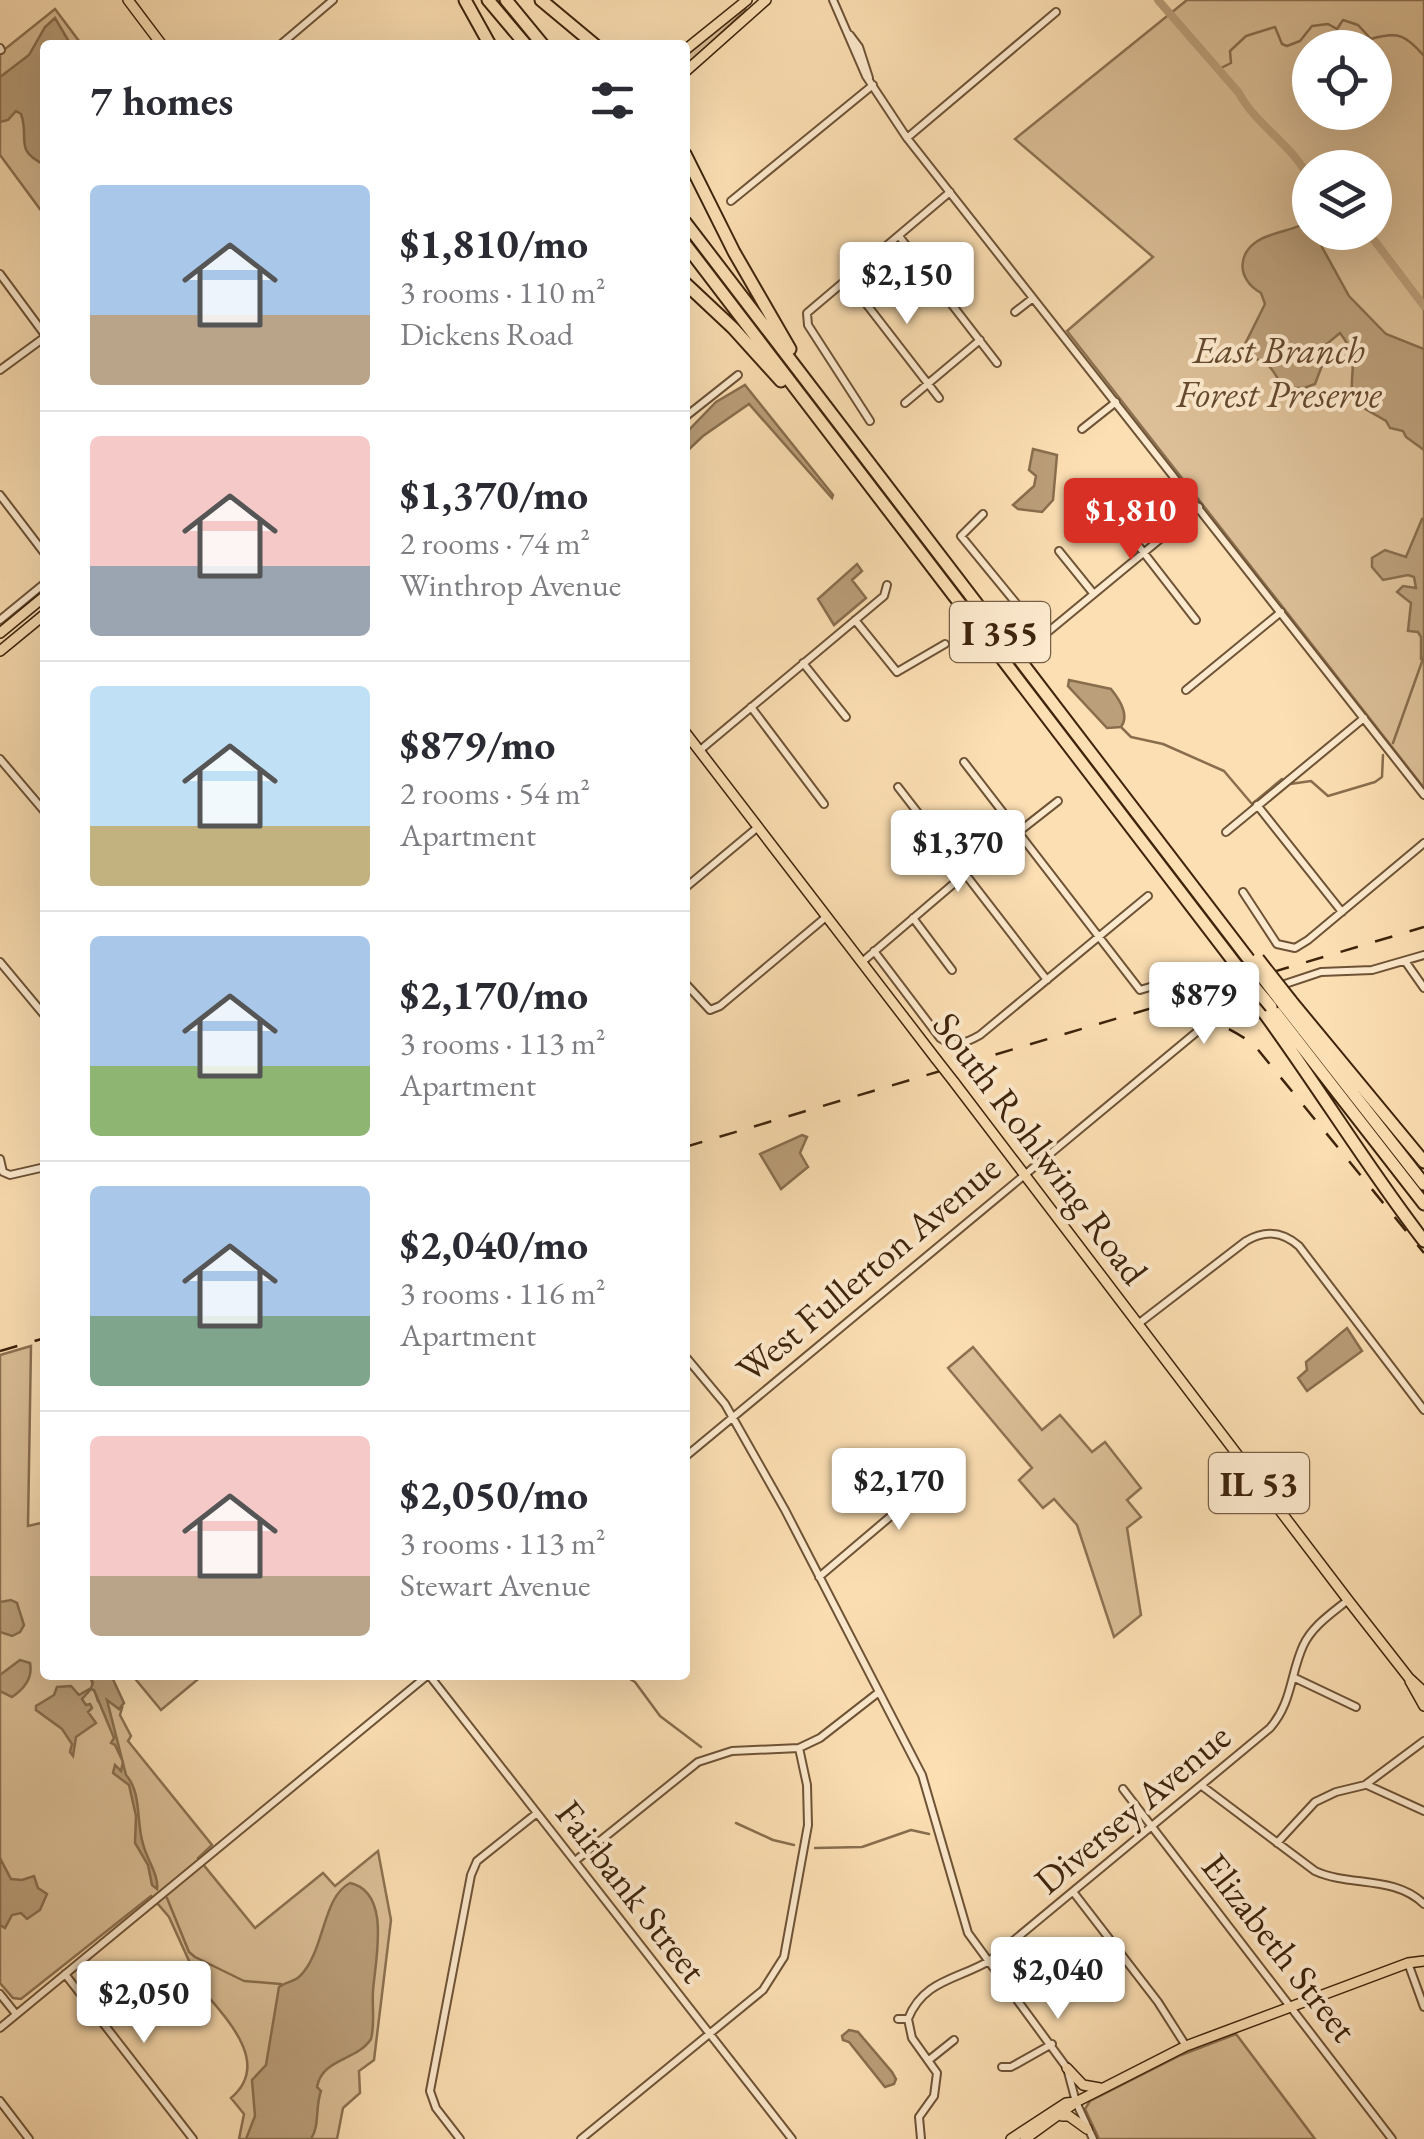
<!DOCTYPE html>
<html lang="en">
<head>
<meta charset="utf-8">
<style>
	body { margin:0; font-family:"EB Garamond",serif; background:#f2f2f3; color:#2b2b33; height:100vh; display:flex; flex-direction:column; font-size:38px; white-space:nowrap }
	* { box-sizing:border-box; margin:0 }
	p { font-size:32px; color:#7c7c81 }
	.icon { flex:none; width:55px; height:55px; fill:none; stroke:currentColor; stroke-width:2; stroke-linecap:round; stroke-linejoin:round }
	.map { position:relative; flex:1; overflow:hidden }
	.sheet { position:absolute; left:40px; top:40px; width:650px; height:1640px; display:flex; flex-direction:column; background:#fff; border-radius:10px; box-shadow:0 10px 40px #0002 }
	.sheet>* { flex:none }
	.controls { position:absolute; left:1292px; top:30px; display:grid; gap:20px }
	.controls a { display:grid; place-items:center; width:100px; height:100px; border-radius:50%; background:#fff; box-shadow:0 10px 40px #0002; font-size:50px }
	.price { position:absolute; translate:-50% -85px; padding:0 22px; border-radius:10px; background:#fff; color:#222; font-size:32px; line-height:65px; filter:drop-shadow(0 2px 5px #0008) }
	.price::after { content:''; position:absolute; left:50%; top:60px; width:30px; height:22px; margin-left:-15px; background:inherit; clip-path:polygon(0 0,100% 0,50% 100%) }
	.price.selected { background:#d93025; color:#fff }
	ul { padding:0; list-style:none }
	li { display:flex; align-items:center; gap:30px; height:250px; padding:0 50px }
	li+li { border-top:2px solid #e1e1e2 }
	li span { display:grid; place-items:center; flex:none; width:280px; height:200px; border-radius:10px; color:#555 }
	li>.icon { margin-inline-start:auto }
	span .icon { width:120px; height:120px; fill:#fffc; stroke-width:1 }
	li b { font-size:42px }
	h2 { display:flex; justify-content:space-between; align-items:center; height:120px; padding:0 50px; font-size:42px }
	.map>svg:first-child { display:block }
	.green { fill:#dcbf97; stroke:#8d7252; stroke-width:2.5; fill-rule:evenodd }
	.water { fill:#bb9f7a; stroke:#896e4e; stroke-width:2.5 }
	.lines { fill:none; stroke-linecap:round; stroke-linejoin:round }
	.stream { stroke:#896e4e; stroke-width:2.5 }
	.river { stroke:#bb9f7a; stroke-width:8 }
	.minor-casing { stroke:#6e5336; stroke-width:10 }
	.major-casing { stroke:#3e240c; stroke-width:12 }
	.highway-casing { stroke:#3e240c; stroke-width:15 }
	.minor { stroke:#fdeace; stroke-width:6 }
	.major { stroke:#fcdfb3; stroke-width:9 }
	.highway { stroke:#fcdfb3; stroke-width:11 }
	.rail { stroke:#3e240c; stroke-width:2.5; stroke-dasharray:18 18; stroke-linecap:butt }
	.major-bridge-casing { stroke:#3e240c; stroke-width:12; stroke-linecap:butt }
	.highway-bridge-casing { stroke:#3e240c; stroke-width:15; stroke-linecap:butt }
	.major-bridge { stroke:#fcdfb3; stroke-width:9 }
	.highway-bridge { stroke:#fcdfb3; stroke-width:11 }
	.labels { text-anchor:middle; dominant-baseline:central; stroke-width:8; stroke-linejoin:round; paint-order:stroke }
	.shield { fill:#fdeace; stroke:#775f46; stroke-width:2.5 }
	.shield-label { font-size:35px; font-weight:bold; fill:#3e240c }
	.park-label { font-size:38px; font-style:italic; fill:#664b2f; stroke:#fdeace }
	.street-label { font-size:38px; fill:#3e240c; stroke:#fdeace }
</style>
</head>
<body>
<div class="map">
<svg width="1424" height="2139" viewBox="0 0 1424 2139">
	<rect width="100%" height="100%" fill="#fcdfb3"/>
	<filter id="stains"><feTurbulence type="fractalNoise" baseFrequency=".002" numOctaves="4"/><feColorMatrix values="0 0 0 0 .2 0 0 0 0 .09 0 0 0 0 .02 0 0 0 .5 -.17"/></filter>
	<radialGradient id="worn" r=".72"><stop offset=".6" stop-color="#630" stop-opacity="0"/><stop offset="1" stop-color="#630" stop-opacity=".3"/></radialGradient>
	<path class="green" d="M1187,0H1424V788L1067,331L1153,257L1015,139ZM1310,48H1375V112H1310ZM1310,168H1375V232H1310Z
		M744,7L746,10L685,67V56Z
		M55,9L82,45H45V216L0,155V53Z
		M31,1346L28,1526L45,1522V1675L90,1676L98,1701L110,1699L119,1709L122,1708L120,1715L131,1736L128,1741L212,1845L198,1858L255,1928L323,1873L335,1886L378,1851L391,1920L374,2060L359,2071L360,2093L343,2108L337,2139H239L244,2114L231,2098C276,2060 217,2010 192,1977L195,1974L169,1917L151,1896L21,1999L13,1998L0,1983V1355Z
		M973,1347L1042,1430L1060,1415L1092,1452L1105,1442L1141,1488L1127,1500L1141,1517L1127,1528L1141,1615L1114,1637L1077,1525L1054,1499L1043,1508L1019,1480L1032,1468L948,1368Z
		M132,1675H203L161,1710Z
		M1236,2034L1315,2139H1099L1085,2109L1090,2101L1181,2055Z"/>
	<path class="water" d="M55,18L71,45H45V165C13,150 30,139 21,114L16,111L8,120L0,122V77L29,55L45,27Z
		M1308,222L1310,232L1320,233L1322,247L1349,296L1386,334L1424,349V450L1406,437L1403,431L1390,428L1386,421L1355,403C1345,374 1364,364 1340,333L1323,347V363L1315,384L1304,388H1284C1279,382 1275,372 1269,366C1259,358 1250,361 1244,346L1265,304L1261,293C1236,279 1236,251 1263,238C1279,231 1293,230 1308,222Z
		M745,385L833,495L832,498L749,404L703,436L685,453V434L716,402Z
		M1033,449L1057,455L1053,500L1042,512L1018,509L1013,505L1034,486L1036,476L1029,470Z
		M1422,519L1424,520V661L1421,659V637L1418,632L1408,631L1411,603L1397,592L1403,586L1416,588L1414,577L1408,575L1383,580L1372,567V558L1385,550L1406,557Z
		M857,564L862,571L852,580L866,598L834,625L818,599Z
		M1069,680L1111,689C1120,700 1130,715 1121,727L1107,728L1068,686Z
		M802,1135L807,1137L800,1153L808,1167L781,1189L760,1154Z
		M1347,1328L1362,1351L1307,1391L1298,1378L1307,1370L1306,1362Z
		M11,1600L17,1603L24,1625L20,1632L12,1636L0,1632V1602Z
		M20,1660L30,1663C33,1678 24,1689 12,1697L0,1691V1675Z
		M90,1675H111L124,1703L119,1709L107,1700L126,1775C142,1793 136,1822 143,1844C147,1860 159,1875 157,1889L152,1885L148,1865L135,1843L136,1816L129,1785L113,1773L115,1765L121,1771L123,1762L115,1745L111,1743L114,1738L94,1690L91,1689L82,1699L86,1705L90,1704L92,1708L88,1712L96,1723L76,1737L73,1756L70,1752L72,1744L62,1729L36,1710V1706L54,1695L57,1687L71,1686L79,1695L91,1688L93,1683Z
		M0,1858L11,1879L22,1880L34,1876L38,1888L47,1894L40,1910L27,1919L21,1913L12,1915L5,1928L0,1925Z
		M350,1883C392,1892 375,1961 373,1991C372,2007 375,2024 371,2039C357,2061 322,2058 317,2087L321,2091C315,2107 320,2125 311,2139H246L255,2116L252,2080L266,2065L279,1987C286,1981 293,1983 300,1976C325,1951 322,1897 350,1883Z
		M849,2030L858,2032L892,2072L896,2079L894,2084L885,2087L849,2042L843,2040L842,2036Z"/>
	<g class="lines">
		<path class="stream" d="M1219,69L1231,63L1230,51L1246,36L1275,27L1282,44L1287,46L1300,41L1312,26L1328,24L1337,29L1343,20L1358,25L1371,39C1398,31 1406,35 1424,56
			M1122,728L1131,737L1163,744L1224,771L1252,804L1282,779
			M1393,743L1424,656
			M1290,784L1311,781L1328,796L1375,782L1382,777L1383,755
			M623,1675L635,1682L660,1716L701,1747
			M736,1823L773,1840L794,1845
			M815,1848L862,1847L911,1830L929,1834
			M167,1898L189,1952L195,1957L244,1981L281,1984"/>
		<path class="river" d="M1158,0L1239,93C1256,126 1296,147 1310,181
			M1368,232L1424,306"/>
		<defs>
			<path id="minor" d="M833,0L866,76L907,138L1424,795
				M850,35L859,47L869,78
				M280,45L333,0
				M0,48L1,50
				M907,138L1056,12
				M731,201L873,85
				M899,236L997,363
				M0,274L45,335
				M847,279L939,398
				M1015,312L1033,298
				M0,370L45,337
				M905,403L980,340
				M685,417L738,375
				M870,421L808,325L807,313L950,192
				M1082,429L1116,402
				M1092,486L1196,620
				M0,495L45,554
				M983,514L961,536L1043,636L1199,507
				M1059,551L1093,593
				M0,620L45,583
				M855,620L897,672L945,644
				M803,663L846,717
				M1186,690L1281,612
				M751,707L824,804
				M699,751L884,596L887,585
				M0,759L45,812
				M964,762L1140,990L1190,975
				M898,787L1047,980
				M1257,805L1342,912
				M1226,832L1364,718
				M685,888L758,827
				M1243,892L1277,944L1295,948L1308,940L1424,843
				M913,918L952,970
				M874,951L940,1038C954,1048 966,1043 980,1035L1148,896
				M1405,961L1424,988
				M0,962L45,1016
				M862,962L965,874L1058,801
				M685,983L710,1010L720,1006L826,917
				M0,1159L3,1172L10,1175L45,1167
				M1138,1324L1246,1241C1265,1230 1282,1231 1299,1246L1424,1410
				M685,1356L725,1404L785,1510L922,1775L968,1933L1067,2068L1076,2102L1093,2139
				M685,1457L1234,1001L1321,972L1372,970L1424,955
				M819,1577L956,1461
				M429,1675L792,2139
				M1295,1678L1356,1707
				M1367,1785L1424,1811
				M1202,1786L1315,1871C1350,1887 1394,1875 1424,1904
				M1123,1789L1392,2139
				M1277,1843L1315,1802L1336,1792L1365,1785L1424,1741
				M575,1861L698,1762L732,1751L799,1748L820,1738L879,1692
				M1074,1893L1158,2002L1186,2046
				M1408,1963L1424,2007
				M65,1974L193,2139
				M0,1994L16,2014
				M898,2019H908L912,2038L937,2073L934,2096L919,2117L921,2139
				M908,2019C923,1980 959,1979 989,1961L1270,1728C1292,1703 1290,1675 1303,1646C1312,1626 1332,1613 1348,1600
				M0,2028L428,1675
				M929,2060L954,2040
				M1002,2067H1011L1052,2044
				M0,2101L29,2139
				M460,2139L436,2108L430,2091L471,1875L477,1861L537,1813
				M581,2139L763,1990L784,1957L808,1825L807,1785L799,1748"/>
			<path id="major" d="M128,0L162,45
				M685,50L747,0
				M685,72L766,0
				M0,633L45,596
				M0,651L45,614
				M685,732L936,1059
				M954,1082L1348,1600L1409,1678L1424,1692
				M1410,1681L1424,1706
				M1067,2068L1083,2085L1100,2088
				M1062,2116H1069L1087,2129
				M1011,2139L1066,2103L1076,2102L1186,2046L1408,1963L1424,1961
				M1025,2139L1076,2102"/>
			<path id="highway" d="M465,0L490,45
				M488,0L526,45
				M506,0L543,45
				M541,0L595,45
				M685,154L734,252L790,349
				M685,222L1250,961
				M685,244L1237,966
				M685,283L733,328L781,381
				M1291,1001L1424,1162
				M1283,1004L1424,1184
				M1271,1007L1424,1204
				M1262,1010C1318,1086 1366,1166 1424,1241"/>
		</defs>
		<use href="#minor" class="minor-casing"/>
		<use href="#major" class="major-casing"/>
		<use href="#highway" class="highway-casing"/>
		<use href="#minor" class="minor"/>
		<use href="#major" class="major"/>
		<use href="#highway" class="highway"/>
		<path class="rail" d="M1160,1010C1192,1011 1231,1026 1255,1046L1424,1253
			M685,1147L1424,927
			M0,1351L45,1338"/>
		<defs>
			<path id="major-bridge" d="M936,1059L954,1082"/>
			<path id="highway-bridge" d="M1258,959L1291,1001
				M1250,961L1283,1004
				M1237,966L1271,1007"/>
		</defs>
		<use href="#major-bridge" class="major-bridge-casing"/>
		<use href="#highway-bridge" class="highway-bridge-casing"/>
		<use href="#major-bridge" class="major-bridge"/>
		<use href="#highway-bridge" class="highway-bridge"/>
	</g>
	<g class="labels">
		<g class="shield">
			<rect x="950" y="602" width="100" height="60" rx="8"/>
			<rect x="1209" y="1453" width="100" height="60" rx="8"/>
		</g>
		<g class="shield-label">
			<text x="1000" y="632">I 355</text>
			<text x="1259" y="1483">IL 53</text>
		</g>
		<g class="park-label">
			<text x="1279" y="349">East Branch<tspan x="1279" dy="44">Forest Preserve</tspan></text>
		</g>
		<g class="street-label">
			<text transform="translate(1041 1148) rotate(53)">South Rohlwing Road</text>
			<text transform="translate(868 1268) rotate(-40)">West Fullerton Avenue</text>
			<text transform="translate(1132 1808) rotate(-40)">Diversey Avenue</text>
			<text transform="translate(632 1891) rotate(52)">Fairbank Street</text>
			<text transform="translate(1280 1947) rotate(52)">Elizabeth Street</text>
		</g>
	</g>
	<rect width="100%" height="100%" filter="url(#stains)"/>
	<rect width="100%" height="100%" fill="url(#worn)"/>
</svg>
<div class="controls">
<a><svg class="icon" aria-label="locate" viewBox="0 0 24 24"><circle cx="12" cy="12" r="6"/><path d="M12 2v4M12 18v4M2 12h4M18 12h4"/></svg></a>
<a><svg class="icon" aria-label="layers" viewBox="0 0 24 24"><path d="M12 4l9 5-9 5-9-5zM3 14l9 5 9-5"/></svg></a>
</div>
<b class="price" style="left:907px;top:327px">$2,150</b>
<b class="price selected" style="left:1131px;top:563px">$1,810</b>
<b class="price" style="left:958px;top:895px">$1,370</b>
<b class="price" style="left:1204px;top:1047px">$879</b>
<b class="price" style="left:899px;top:1533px">$2,170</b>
<b class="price" style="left:1058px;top:2022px">$2,040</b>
<b class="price" style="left:144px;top:2046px">$2,050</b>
<section class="sheet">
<h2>7 homes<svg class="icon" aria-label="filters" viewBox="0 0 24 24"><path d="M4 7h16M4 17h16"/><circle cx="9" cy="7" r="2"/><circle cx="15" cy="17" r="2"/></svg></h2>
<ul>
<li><span style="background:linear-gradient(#a9c7e8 65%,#b9a48a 0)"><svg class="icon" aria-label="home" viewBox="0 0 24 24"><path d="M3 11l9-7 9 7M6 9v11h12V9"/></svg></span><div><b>$1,810/mo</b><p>3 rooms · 110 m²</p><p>Dickens Road</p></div></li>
<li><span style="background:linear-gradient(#f6c9c9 65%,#9aa5b1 0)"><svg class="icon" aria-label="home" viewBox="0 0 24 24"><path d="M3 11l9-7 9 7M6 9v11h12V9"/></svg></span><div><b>$1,370/mo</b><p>2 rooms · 74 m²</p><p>Winthrop Avenue</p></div></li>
<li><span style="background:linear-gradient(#bfe0f5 70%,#c2b280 0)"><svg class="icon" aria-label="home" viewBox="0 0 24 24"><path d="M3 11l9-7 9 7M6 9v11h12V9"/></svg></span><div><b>$879/mo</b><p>2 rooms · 54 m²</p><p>Apartment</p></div></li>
<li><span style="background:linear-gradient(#a9c7e8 65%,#8fb573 0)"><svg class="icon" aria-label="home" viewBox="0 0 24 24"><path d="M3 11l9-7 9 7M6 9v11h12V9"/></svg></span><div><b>$2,170/mo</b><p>3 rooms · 113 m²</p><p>Apartment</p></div></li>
<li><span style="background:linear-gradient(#a9c7e8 65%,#7fa58c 0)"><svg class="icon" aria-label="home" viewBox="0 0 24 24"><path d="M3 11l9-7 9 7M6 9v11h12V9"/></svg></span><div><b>$2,040/mo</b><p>3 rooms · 116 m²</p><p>Apartment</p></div></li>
<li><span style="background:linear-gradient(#f6c9c9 70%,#b9a48a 0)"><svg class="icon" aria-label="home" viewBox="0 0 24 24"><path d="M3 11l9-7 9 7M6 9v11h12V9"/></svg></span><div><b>$2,050/mo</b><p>3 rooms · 113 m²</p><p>Stewart Avenue</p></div></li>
</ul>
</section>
</div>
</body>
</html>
